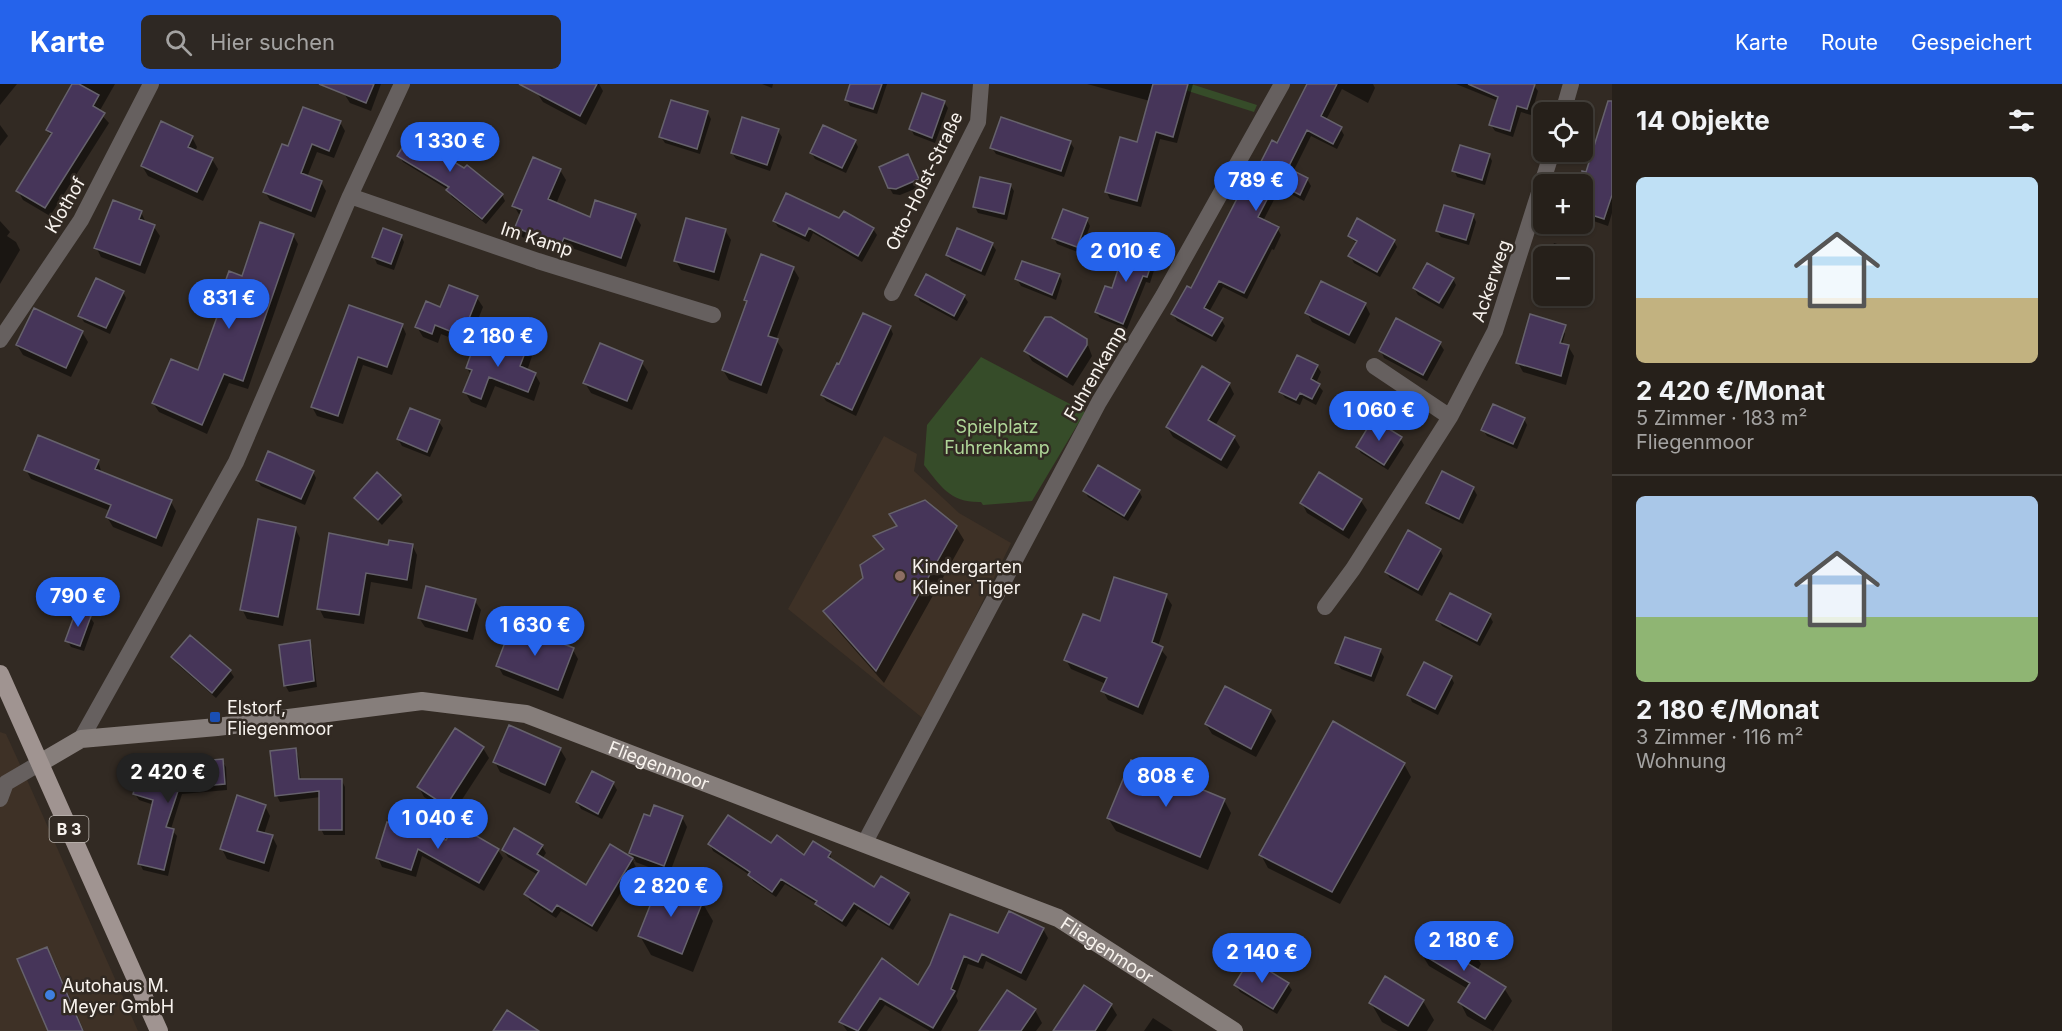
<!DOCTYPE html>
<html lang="de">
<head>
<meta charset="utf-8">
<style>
	body { margin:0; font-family:Inter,sans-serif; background:#2e2823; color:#f1f3f6; height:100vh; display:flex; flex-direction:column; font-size:22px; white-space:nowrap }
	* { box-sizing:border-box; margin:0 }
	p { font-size:20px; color:#a4a3a2 }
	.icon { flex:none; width:33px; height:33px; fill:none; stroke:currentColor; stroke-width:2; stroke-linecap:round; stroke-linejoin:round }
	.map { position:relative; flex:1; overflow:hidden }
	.side { display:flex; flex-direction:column; background:#26201a; width:450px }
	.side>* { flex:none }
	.tools { position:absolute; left:1533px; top:18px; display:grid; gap:12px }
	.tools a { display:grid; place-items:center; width:60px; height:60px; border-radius:9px; background:#26201a; box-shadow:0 2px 4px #0004,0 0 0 2px #423e39; font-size:30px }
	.price { position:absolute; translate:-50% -51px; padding:0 14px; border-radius:21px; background:#2563eb; color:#fff; font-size:20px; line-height:39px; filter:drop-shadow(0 2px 3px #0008) }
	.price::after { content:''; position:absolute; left:50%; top:36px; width:18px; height:14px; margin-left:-9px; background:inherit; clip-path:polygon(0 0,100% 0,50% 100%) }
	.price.on { background:#222; color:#fff }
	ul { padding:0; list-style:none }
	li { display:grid; align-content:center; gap:12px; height:318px; padding:0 24px }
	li+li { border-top:2px solid #423e39 }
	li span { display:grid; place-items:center; height:186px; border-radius:9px; color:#555 }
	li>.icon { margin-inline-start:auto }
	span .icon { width:108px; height:108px; fill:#fffc; stroke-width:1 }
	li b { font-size:26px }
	h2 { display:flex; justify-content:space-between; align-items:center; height:72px; padding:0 24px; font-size:26px }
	header { display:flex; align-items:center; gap:36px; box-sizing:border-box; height:84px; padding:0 30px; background:#2563eb; color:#fff }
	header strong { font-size:28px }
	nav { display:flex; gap:33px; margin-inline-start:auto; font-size:21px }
	.search { width:420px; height:54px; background:#2e2823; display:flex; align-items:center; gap:15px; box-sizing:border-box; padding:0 21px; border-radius:9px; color:#a4a3a2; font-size:22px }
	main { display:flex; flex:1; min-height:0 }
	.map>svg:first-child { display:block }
	.built { fill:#3e3126 }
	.green { fill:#364c29 }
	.shadow { fill:#0007 }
	.building { fill:#463559; stroke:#66626c; stroke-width:1.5 }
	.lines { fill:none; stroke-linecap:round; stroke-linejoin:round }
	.street { stroke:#66605f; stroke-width:16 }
	.secondary { stroke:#867e7b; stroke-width:18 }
	.primary { stroke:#a09491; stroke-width:18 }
	.education-dot { fill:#8d6e63; stroke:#322a23; stroke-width:2 }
	.transit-dot { fill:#1a4fb4; stroke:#322a23; stroke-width:2 }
	.shop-dot { fill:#3f7fe0; stroke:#322a23; stroke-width:2 }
	.labels { text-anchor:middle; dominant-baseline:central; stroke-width:5; stroke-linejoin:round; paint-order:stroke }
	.shield { fill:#322a23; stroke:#bdb7b1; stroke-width:1.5 }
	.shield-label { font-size:16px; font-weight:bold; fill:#f8f3ee }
	.street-label { font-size:18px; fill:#f8f3ee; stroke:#322a23 }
	.park-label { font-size:18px; fill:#afd698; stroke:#322a23 }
	.poi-label { font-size:18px; fill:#f8f3ee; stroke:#322a23; text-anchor:start }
</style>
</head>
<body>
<header>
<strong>Karte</strong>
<div class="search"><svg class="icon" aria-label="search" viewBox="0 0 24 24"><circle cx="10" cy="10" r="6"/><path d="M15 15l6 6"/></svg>Hier suchen</div>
<nav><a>Karte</a><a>Route</a><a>Gespeichert</a></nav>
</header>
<main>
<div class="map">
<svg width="1612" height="947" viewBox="0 0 1612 947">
	<rect width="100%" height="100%" fill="#322a23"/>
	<path class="built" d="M884,352L917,370L914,387L959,429L1011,459L925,636L788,525Z
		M0,648L6,650L28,698L138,947H0Z"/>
	<path class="green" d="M1166,0H1191L1257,21L1254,28Z
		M981,273L1085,328L1032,417L983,421L981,418C951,419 941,403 924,381L927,341Z"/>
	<path class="shadow" d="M0,0H17L0,21Z
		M75,0H115L99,28L109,39L50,132L23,116L18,107L51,52L47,46Z
		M349,0H381L371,27L350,19L345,11Z
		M542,0H599L603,7L586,41L543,18L537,9Z
		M762,0H773L772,4Z
		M852,0H887L877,30L850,22L847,16Z
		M1087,0H1193L1177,59L1160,55L1141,123L1110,115L1106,107L1138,60L1150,17Z
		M1316,0H1373L1375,4L1368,19L1342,5L1326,36L1340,44L1344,51L1337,65L1311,52L1293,88L1307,95L1311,102L1304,117L1280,104L1263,137L1277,144L1281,151L1274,166L1272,165L1247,215L1223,203L1209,228L1221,235L1225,242L1216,258L1177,237L1173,230L1192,206L1246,109L1261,94Z
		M1456,0H1533L1538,7L1531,31L1521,28L1513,53L1495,47L1491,41L1498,17Z
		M944,18L948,24L935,59L914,51L911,45Z
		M707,28L711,35L700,70L665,59L661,53Z
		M340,38L345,47L334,74L317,68L307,93L321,98L326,107L315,134L270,116L265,108L289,64Z
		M0,41L8,52L0,62Z
		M1612,43V129L1608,142L1582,133V100H1578L1582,89L1587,90Z
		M778,47L782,53L770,87L736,75L732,69Z
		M192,53L197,63L195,68L212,75L218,85L203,117L148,92L142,82Z
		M439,56L442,63L438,70L502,111L505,117L486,140L452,113L447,105L403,78L399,72Z
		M855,57L858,63L846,89L815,75L811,68Z
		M1070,58L1074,64L1064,93L996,70L992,64Z
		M1489,71L1492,77L1485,101L1457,93L1454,86Z
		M911,78L922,102L900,111L893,110L889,103Z
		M560,86L566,96L556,120L590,135L635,132L641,141L626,183L569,163L566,171L522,153L516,143L520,132L514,122Z
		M1010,101L1014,107L1007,136L978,129L975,123Z
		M141,128L146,139L154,143L160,152L145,190L101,173L96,163Z
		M1473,131L1476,138L1469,161L1441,153L1437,147Z
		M840,136L873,145L877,151L862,178L813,149L809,158L778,143L774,137Z
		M1087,136L1090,142L1080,169L1057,160L1054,154Z
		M0,137L10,148L7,152L16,158L20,166L0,200Z
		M725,146L731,156L719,197L681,186L676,177Z
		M293,151L298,160L248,305L229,299L207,350L159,328L153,319L198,288L222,222L220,218Z
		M401,152L404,158L394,186L377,180L374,173Z
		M1349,152L1394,157L1397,163L1380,193L1354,179L1350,172L1357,160Z
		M1554,159L1579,167L1582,172H1549Z
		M992,160L996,166L985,192L951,177L947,171Z
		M1155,168L1158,174L1150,199L1146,198L1127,245L1100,234L1096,228L1113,206Z
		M793,184L799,194L776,256L783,266L767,310L729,296L723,286L748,220L745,216Z
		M1582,184L1588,191L1582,207Z
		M1059,191L1062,197L1056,216L1021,202L1017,195Z
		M1544,191V206L1540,201Z
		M1453,195L1456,201L1443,225L1418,211L1414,204Z
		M123,208L126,214L110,250L84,238L80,231Z
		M917,211L964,212L968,218L957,237L920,217Z
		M1558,212H1581L1579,218Z
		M477,214L483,223L468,261L441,250L438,259L423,253L417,243L441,225Z
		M1365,220L1370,230L1355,260L1312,238L1307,229Z
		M350,223L402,241L406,250L392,291L363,281L343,340L317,332L312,323Z
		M1560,240L1565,250L1562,261L1568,262L1574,272L1566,301L1523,288L1518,279Z
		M890,243L893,250L856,332L826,317L822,311L840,282Z
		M82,248L88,258L71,293L23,271L17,261Z
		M1086,256L1092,272L1073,302L1032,277L1026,267Z
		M1440,260L1444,266L1427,297L1384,274L1381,267Z
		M601,261L642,279L648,288L632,326L591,309L585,299Z
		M527,262L532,272L527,287L535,290L540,299L534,317L495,302L486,324L471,318L465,308L471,291L467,284Z
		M1317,282L1321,288L1316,299L1323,307L1316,321L1303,314L1300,321L1285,314L1281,308Z
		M1229,300L1234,310L1215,342L1234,353L1240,363L1227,385L1173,353L1167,343Z
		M1524,335L1527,341L1517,365L1487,352L1483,346Z
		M439,338L443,344L430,373L402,362L398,355Z
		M1400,354L1404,361L1388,386L1361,369L1357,363Z
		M98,377L102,390L171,418L176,427L162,463L113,443L107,433L110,427L31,395L26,386Z
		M313,388L316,394L305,421L261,402L257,396Z
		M1320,390L1361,417L1367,426L1349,455L1307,429L1302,419Z
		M1473,404L1477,411L1463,440L1431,425L1428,419Z
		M1085,407H1139L1142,413L1128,437L1088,413Z
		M400,412L403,418L382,441L356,414Z
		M956,443L964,456L884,599L833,541L825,528L865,494L884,467L875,453Z
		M295,444L300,454L283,542L247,535L242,525Z
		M412,461L417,471L412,505L371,498L364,540L324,534L319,524L389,463Z
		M1440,466L1443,472L1422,512L1390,494L1386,488Z
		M1166,512L1172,521L1158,562L1167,573L1143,631L1108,616L1103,607L1106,600L1071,585L1066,576L1101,539Z
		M475,517L481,526L473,556L425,543L419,534Z
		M1489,531L1493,538L1480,562L1442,542L1438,536Z
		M90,533L94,539L84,567L71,563L67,556Z
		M190,553L230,587L234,593L216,614L177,580L173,574Z
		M309,558L312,564L317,603L289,608L285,601Z
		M573,566L578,575L563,615L503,591L498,582Z
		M1380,567L1384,573L1374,598L1341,585L1337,579Z
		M1451,593L1454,599L1438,631L1412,618L1409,611Z
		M1270,627L1276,637L1256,673L1212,650L1206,640Z
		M483,664L489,674L452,731L424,713L419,703Z
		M560,665L566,675L550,710L500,688L495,678Z
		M295,666L298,672L301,697H342L345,703V751H324L321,745V713L280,718L277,712Z
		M222,677L226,683L227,706L182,710L171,745L177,752L168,792L143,786L140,780L154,721L139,716L135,710L202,698Z
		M1404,680L1411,693L1340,820L1268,784L1261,771Z
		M593,689L613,699L617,706L602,735L581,725L577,718Z
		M1224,716L1231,729L1208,786L1116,747L1108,734Z
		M265,722L270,732L264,750L272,752L277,762L269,788L227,775L222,765Z
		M682,733L687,743L669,791L633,777L636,783L597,848L561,827L556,834L530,817L526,810L538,791L508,773L503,766L542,762L546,769L542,775L586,803L611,763L636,778L631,769L651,734Z
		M447,758L498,766L503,774L484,807L422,772L416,793L382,783L378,774Z
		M710,760L771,761L805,773L830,769L832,778L874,806L908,810L911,816L893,846L858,825L846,843L821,826L817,820L785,800L776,813L753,797L750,791L713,767Z
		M702,818L713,837L693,888L651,871L640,852Z
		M1043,845L1048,854L1026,897L986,877L983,885L968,880L956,912L958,917L941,947H930L885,921L867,947H847L841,938L883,876L919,903L931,882L998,851Z
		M1436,845L1473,867L1481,880L1477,887L1504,904L1512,917L1493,947L1467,932L1460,918L1468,905L1429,882L1421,869Z
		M46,864L54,877L84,947H49Z
		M1288,900L1292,906L1277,930L1240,908L1236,902Z
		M1084,903L1111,921L1117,931L1106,947H1055Z
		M1423,917L1434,936L1427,947H1398L1382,938L1371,919Z
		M1035,926L1042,939L1036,947H980Z
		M1153,934L1173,947H1144Z"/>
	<path class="building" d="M72,0H79L99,11L93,22L105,29L45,124L16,107L52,49L46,46Z
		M319,0H374L366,19Z
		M519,0H597L580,32Z
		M850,0H882L873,25L845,16Z
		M1153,0H1188L1173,53L1156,48L1137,117L1105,108L1120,53L1137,58Z
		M1307,0H1337L1321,32L1342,43L1333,60L1307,46L1288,84L1308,94L1300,111L1276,98L1258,133L1279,143L1244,209L1219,197L1204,224L1223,234L1212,252L1171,230L1187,202L1191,204L1242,105L1246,107L1272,56L1277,59Z
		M1468,0H1535L1527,25L1517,22L1510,47L1489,41L1498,13Z
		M922,9L945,17L932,54L909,45Z
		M671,16L708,27L697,65L659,53Z
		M1608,17H1612V111L1604,135L1582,128V87L1586,88Z
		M303,23L341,37L329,67L312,60L301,89L322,97L311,127L263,108L282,60L288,62Z
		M742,33L779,45L767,81L731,69Z
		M1001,33L1071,57L1061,87L990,64Z
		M161,37L193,52L188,63L213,74L197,108L141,82Z
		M416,41L440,55L434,66L464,84L467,81L503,110L482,135L446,106L449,103L397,72Z
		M823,41L856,56L842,84L810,69Z
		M1460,61L1490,70L1482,96L1452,87Z
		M908,70L919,95L896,105L888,104L879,83Z
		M533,73L561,85L548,115L590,133L595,116L636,130L621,174L564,154L560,162L515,143L522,126L512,122Z
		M980,93L1011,100L1004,130L973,123Z
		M786,109L839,134L844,127L874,144L858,172L809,144L805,152L773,137Z
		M113,116L142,127L139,135L155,141L140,181L94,164Z
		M1444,121L1474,130L1466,156L1436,147Z
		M1063,125L1088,134L1077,163L1052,154Z
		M686,134L726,145L714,188L674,177Z
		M1357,134L1395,156L1377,188L1348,172L1357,157L1348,152Z
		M260,138L294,150L243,297L224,290L202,341L152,319L171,275L198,286L222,219L218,218L229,187L242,192Z
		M383,144L402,151L391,180L372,173Z
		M957,144L993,159L981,187L946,171Z
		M1127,158L1156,167L1147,193L1143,192L1123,240L1095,228L1105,202L1112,204Z
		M761,170L794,183L768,252L778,255L761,301L722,286L747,217L744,216Z
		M1022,177L1060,190L1052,211L1015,195Z
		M1427,179L1454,194L1439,219L1413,204Z
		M926,190L965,211L954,232L915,211Z
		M96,194L124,207L106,244L78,232Z
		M1321,197L1366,219L1349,251L1305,229Z
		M449,201L478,212L462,252L435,241L432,250L415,243L426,217L440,223Z
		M349,221L403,240L387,283L358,273L338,332L311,323Z
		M34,224L83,247L66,284L16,261Z
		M863,229L891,242L852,326L821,311L837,279L839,280Z
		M1530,230L1566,241L1560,259L1569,261L1561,292L1516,279Z
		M1045,233H1051L1087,255V261L1067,293L1024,267Z
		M1396,234L1441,258L1423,291L1379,267Z
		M506,253L528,261L520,282L536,289L528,308L489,293L481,315L463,308L472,286L466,284L475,259L500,269Z
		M600,259L643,277L627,317L583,299Z
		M1297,271L1318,281L1311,295L1320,300L1312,315L1300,309L1296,316L1279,308Z
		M1202,282L1230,299L1208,336L1235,352L1221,376L1166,343Z
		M1493,320L1525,334L1513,360L1481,346Z
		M410,324L440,336L427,368L397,355Z
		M1373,335L1402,353L1384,381L1356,363Z
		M38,351L99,376L95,385L172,416L156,454L106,433L111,421L24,386Z
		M268,367L314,387L301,415L256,396Z
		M1098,381L1140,406L1124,432L1083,407Z
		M1442,387L1474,403L1459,435L1426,419Z
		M377,388L401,411L378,436L354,414Z
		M1319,388L1362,415L1343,446L1300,419Z
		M925,416L957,442L876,587L823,527L863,494L860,481L884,465L873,452L897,442L889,430Z
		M258,435L296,443L278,533L240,526Z
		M1408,446L1441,465L1418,506L1385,488Z
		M329,449L388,461L389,456L413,460L407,496L366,489L359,531L317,525Z
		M1114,493L1167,510L1152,558L1163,563L1138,623L1101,607L1107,594L1064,576L1083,530L1100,537Z
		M426,502L476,515L467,547L418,534Z
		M1450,509L1491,530L1477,557L1436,536Z
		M76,527L91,532L80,562L65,557Z
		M512,540L574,564L558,606L496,582Z
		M190,551L231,586L212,609L171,573Z
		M1345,553L1381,565L1371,592L1335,579Z
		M310,556L314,597L284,602L279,561Z
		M1424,578L1452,592L1435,625L1407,611Z
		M1225,602L1271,626L1251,665L1205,640Z
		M1333,637L1405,679L1332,808L1259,771Z
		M509,641L561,664L545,701L493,678Z
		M455,644L484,663L446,722L417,703Z
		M296,664L299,695H342V746H319V707L275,712L270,667Z
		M223,675L225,700L179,704L166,743L174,745L164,786L138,780L153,716L133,710L143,678L201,696L200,677Z
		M1131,676L1225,715L1200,773L1107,734Z
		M592,687L614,698L598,730L576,718Z
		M237,711L266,721L257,747L273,751L264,779L220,765Z
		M654,721L683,732L664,782L629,769L644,730L650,732Z
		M728,731L771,759L777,751L804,771L813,757L831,768L828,773L874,803L881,792L909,809L889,841L854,819L842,837L815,820L817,817L781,795L772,808L748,791L750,788L708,760Z
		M387,738L446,756L456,740L499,765L479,799L418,765L411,786L376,774Z
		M514,744L543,761L537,770L586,801L610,760L633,774L592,842L557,821L552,828L524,810L539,787L502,766Z
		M659,799L703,817L682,870L638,852Z
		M1009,827L1044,844L1021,889L982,870L978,878L964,872L951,905L955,907L933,944L880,914L858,947L839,938L882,874L918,901L930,881L950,830L998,849Z
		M1435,843L1474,866L1467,879L1506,903L1485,935L1458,918L1470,899L1420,869Z
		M47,863L83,947H48L17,875Z
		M1250,875L1289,899L1273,925L1234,901Z
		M1385,892L1424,916L1408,942L1369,919Z
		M1084,901L1112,920L1095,947H1053Z
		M1007,906L1036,925L1021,947H979Z
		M507,926L539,947H493Z"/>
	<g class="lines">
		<path class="street" d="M1563,28L1571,0
			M350,112L538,177L713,231
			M892,209L978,38L981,0
			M0,256L81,136L151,0
			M1374,282L1450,333
			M1325,523L1353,485L1450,333L1495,247L1552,68
			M81,655L236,378L350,112L402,0
			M0,715L6,699L40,679
			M864,760L1099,318L1163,212L1282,0"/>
		<path class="secondary" id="s1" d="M40,679L81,655L217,643L422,617L526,630L1058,834L1234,947"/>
		<path class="primary" d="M0,590L159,947"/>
	</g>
	<circle class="education-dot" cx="900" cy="492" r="6"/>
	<rect class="transit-dot" x="209" y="627" width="12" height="12" rx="3"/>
	<circle class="shop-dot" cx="50" cy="911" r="6"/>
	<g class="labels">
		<rect class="shield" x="49.5" y="732" width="39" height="26" rx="4.5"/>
		<g class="shield-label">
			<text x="69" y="745">B 3</text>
		</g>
		<g class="street-label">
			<text transform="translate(924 97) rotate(-64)">Otto-Holst-Straße</text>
			<text transform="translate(65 121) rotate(-60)">Klothof</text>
			<text transform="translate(537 155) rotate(18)">Im Kamp</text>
			<text transform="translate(1491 197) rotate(-71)">Ackerweg</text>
			<text transform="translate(1095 289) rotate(-60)">Fuhrenkamp</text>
			<text stroke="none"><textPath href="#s1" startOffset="638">Fliegenmoor</textPath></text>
			<text stroke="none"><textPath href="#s1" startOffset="1124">Fliegenmoor</textPath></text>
		</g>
		<g class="park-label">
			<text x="997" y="342">Spielplatz<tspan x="997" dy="21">Fuhrenkamp</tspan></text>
		</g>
		<g class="poi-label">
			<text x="912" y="482">Kindergarten<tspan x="912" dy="21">Kleiner Tiger</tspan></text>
			<text x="227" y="623">Elstorf,<tspan x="227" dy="21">Fliegenmoor</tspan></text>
			<text x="62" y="901">Autohaus M.<tspan x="62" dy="21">Meyer GmbH</tspan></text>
		</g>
	</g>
</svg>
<div class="tools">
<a><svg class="icon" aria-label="locate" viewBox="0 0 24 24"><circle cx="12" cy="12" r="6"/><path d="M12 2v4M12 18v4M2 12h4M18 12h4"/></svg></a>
<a>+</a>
<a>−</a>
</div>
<b class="price" style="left:450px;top:89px">1 330 €</b>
<b class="price" style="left:1256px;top:128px">789 €</b>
<b class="price" style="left:1126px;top:199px">2 010 €</b>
<b class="price" style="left:229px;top:246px">831 €</b>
<b class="price" style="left:498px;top:284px">2 180 €</b>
<b class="price" style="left:1379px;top:358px">1 060 €</b>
<b class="price" style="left:78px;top:544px">790 €</b>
<b class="price" style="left:535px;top:573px">1 630 €</b>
<b class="price on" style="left:168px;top:720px">2 420 €</b>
<b class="price" style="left:1166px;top:724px">808 €</b>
<b class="price" style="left:438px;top:766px">1 040 €</b>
<b class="price" style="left:671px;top:834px">2 820 €</b>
<b class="price" style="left:1464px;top:888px">2 180 €</b>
<b class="price" style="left:1262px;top:900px">2 140 €</b>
</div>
<section class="side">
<h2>14 Objekte<svg class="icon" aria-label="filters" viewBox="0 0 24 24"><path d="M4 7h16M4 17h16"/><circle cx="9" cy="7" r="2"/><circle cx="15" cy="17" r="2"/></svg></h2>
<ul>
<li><span style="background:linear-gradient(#bfe0f5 65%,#c2b280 0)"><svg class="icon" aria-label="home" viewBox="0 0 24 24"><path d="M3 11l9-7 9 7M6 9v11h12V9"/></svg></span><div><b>2 420 €/Monat</b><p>5 Zimmer · 183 m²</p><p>Fliegenmoor</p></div></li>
<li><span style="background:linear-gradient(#a9c7e8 65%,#8fb573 0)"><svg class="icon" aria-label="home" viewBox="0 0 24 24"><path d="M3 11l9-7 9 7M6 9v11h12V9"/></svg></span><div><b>2 180 €/Monat</b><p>3 Zimmer · 116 m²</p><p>Wohnung</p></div></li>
</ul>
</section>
</main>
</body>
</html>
